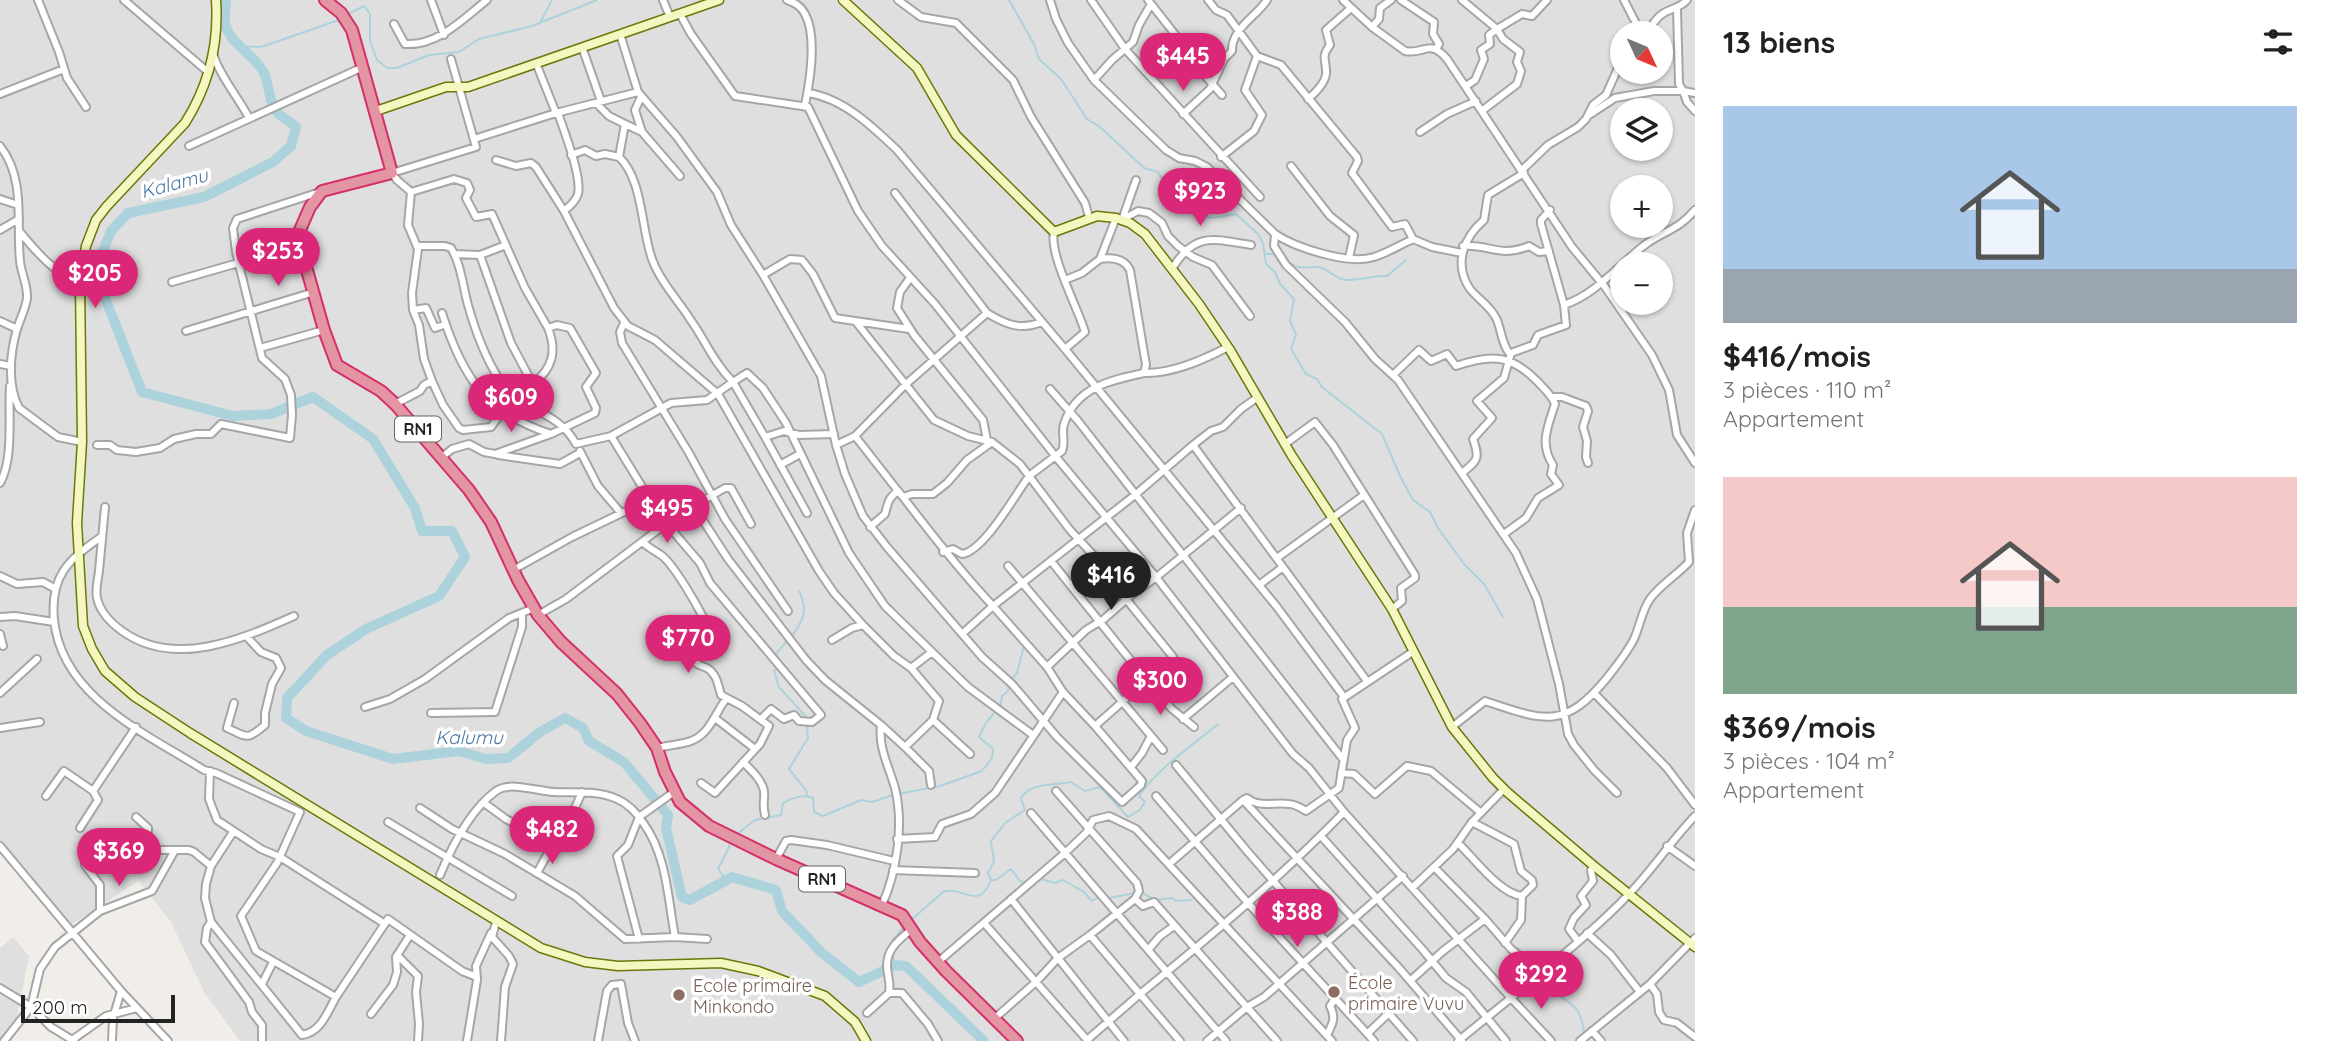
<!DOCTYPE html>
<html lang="fr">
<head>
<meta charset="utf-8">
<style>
	body { margin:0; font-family:Quicksand,sans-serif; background:#f2f2f2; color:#202124; height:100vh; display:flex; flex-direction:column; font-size:26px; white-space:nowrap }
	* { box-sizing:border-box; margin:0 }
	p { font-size:23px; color:#757577 }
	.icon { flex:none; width:38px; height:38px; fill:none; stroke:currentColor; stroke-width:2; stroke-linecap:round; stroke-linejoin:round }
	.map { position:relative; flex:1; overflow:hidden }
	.side { display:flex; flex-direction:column; background:#fff; width:630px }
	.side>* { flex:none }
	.needle { width:46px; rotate:134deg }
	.controls { position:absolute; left:1610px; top:21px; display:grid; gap:14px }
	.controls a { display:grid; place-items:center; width:63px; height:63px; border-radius:50%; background:#fff; box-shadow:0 2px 5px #0004; font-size:35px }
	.scale { position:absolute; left:21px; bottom:18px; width:154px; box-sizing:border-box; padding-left:7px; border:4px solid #222; border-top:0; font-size:19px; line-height:24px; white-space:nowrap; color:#222; -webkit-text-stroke:5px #fff; paint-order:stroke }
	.price { position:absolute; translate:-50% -60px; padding:0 16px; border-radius:24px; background:#db2777; color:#fff; font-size:23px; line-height:46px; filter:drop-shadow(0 2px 4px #0008) }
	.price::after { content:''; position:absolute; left:50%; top:42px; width:21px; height:16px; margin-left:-10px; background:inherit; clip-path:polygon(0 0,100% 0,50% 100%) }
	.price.current { background:#222; color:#fff }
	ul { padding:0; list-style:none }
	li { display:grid; align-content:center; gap:14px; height:371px; padding:0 28px }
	li span { display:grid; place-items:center; height:217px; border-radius:0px; color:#555 }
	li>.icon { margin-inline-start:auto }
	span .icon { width:126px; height:126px; fill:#fffc; stroke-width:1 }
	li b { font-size:30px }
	h2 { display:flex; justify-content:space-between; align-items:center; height:84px; padding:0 28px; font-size:30px }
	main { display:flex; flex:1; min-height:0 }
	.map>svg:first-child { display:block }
	.residential { fill:#e0dfdf; fill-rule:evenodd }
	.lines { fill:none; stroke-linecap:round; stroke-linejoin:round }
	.stream { stroke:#acd2dc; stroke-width:2 }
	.river { stroke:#acd2dc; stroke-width:10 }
	.street-casing { stroke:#a6a6a6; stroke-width:10 }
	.secondary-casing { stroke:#6c770a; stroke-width:11 }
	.highway-casing { stroke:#d4316a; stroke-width:14 }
	.street { stroke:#fff; stroke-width:6 }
	.secondary { stroke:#f5f7c1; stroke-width:8 }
	.highway { stroke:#e495a4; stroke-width:10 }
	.education-dot { fill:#8d6e63; stroke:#fff; stroke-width:2.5 }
	.labels { text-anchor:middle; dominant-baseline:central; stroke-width:7; stroke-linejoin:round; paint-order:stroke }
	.shield { fill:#fff; stroke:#646464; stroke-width:2 }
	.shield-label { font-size:16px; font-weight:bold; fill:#222 }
	.education-label { font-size:18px; fill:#785e54; stroke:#fff; text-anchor:start }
	.water-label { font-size:19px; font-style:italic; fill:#4e7aa6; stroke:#fff }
</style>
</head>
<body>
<main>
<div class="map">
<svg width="1695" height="1041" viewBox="0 0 1695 1041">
	<rect width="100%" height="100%" fill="#f1eee9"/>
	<path class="residential" d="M0,0H1695V1041H240L204,992L171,922L139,881L66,928L0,850ZM1622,33H1661V72H1622ZM1622,110H1661V149H1622ZM1622,187H1661V226H1622ZM1622,264H1661V303H1622Z
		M13,937L29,956L12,1041H0V948Z"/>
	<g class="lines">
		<path class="stream" d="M1009,0L1034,44L1039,59L1061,79L1087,119L1100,127L1144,168L1158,172L1163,181L1175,179L1197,193L1195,209C1212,224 1216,216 1236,214L1258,234L1263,243L1266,264L1275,272L1280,284L1294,299L1290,321L1296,335L1291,349L1306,374L1317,379L1322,387L1382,434L1400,476L1413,500L1430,512L1438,528L1464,564L1484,584L1503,617
			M346,15L364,6L370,14V41L377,60L387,68H397L429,55L459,52L479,39L532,26L597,0
			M541,21L552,0
			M240,46L261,47L339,20
			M1266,254H1277
			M1282,255C1287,259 1290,264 1295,266C1304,270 1312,265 1322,268C1332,272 1337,280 1347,280C1361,280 1373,275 1387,276L1406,260
			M791,637C804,621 808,609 799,591
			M775,655L787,641
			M777,669L774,671L779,687L808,719
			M1011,680L1017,673L1024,646
			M1000,708L1002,696L1008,691L1009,685
			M898,794L940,786L982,771L992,758L993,749L979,737L986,723L996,711
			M807,795L806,790L789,769L808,738L807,725
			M736,835L755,820L781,815L783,803C791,798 804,794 813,798L814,812L823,816L861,800L872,802L893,795
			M726,880L718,869L731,843
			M992,880H996L1011,869L1020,881L1025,882
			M1033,885L1041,879L1055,883L1063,880L1084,892L1092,901L1099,897
			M1142,893L1156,900L1172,898L1176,901L1191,900
			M1108,898L1136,893
			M910,921L943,892C962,885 979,912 991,880L988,873L994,862L991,841L1005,823L1025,810L1021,798C1031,782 1053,786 1071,782L1085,791L1100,787L1128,817L1140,810L1145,802L1139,796C1160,766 1191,747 1218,724
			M891,946L893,940L904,927
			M892,954L896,965
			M1540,982C1563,1004 1580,997 1584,1033"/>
		<path class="river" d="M226,0C226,7 224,15 225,22C229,45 254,53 264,73C270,86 268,103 279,114C284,119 291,122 296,127L291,146L273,162L204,197L128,213L111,231L99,261L100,285L142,392L233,416L271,414L313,397L373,439L415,508L422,531H452L465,557L439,596L366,629L327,655L287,698L286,718L306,731L393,759L459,751L486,759L508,758L540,732L565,718L583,728L589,741L624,762L668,815L666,828L682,897L690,900L732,877L776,890L782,911L822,953L859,982L896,965L906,966L984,1041"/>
		<defs>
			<path id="street" d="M38,0L59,52L67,78L86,107
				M124,0L208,72
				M431,0L444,35
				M663,0L670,17
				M787,0C795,3 801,6 805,14C817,36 810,81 805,105
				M898,0L921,17L956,23L1013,80L1031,117L1085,203L1089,217
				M1050,0L1056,19L1068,43L1094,80L1166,150L1179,158L1195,161L1207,167L1275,234C1296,248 1349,265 1374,257C1387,253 1400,245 1413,239
				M1091,0L1125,49L1260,197
				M1148,0L1181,42L1193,62L1222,95
				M1208,0L1216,10L1227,15L1257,56L1245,90L1262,115L1254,131L1221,157
				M1343,0L1372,27L1405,51C1424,55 1429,38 1447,59L1572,247L1605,287L1652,355L1669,390L1677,435L1695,463
				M1401,0L1434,22L1433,34L1439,44L1436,49
				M1462,0L1497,29L1522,14L1532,16L1547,0
				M1624,0L1641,33
				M1677,9L1679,84L1683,91L1695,93
				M680,14L691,34L735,96L808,107L858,211L882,246L935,304L1056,457L1156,577L1293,754L1309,768L1344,812L1511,998L1458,1041
				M394,24L405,44C438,46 463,19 487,0
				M1372,27L1379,19L1380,8L1391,0
				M1645,33C1651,28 1656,18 1661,15C1669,8 1680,9 1687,0
				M620,34L638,92L677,137L717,192L731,225L763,275L821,376L836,445L845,474L863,516L887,547L982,657L1012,684L1057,737L1122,802L1141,785L1142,781L1095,726L1130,695L1172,664L1173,657L1105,573L1097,559L1070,530L1029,476C1016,494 984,551 962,554L953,549L943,552
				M582,47L601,101
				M214,56C218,73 240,100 249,118
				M1257,56L1281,65L1357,157L1358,161L1352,173L1392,227L1405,224L1413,239L1432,247L1462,253
				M451,59L476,147L392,173L397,180L411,192L408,225L418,249L412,293L413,310L419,325L424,359L432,381L443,405L459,428L463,430L491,427L502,412
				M536,63L556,113
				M1094,80L1112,60L1133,42L1139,25L1151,4
				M1466,86L1475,80L1484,59L1481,50L1490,44L1489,35L1497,29L1503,39L1520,52L1517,62L1521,71L1517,84L1483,110
				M808,93C843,98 873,127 897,150L1065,349
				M0,94L64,69
				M641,97L635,110L642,132
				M1308,99C1315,93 1325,84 1326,74C1327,60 1320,58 1330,45L1326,30L1351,8
				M596,103L609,116L625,124L619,157C643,179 641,229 652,259C660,281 677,299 690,319C705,340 714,363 733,382L747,373L763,388L786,423L849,553L885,606L968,687L1033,735
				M558,113C564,131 582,176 578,194C576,201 570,206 564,211
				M1183,114L1210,89L1224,59L1232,51C1231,29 1256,17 1267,0
				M1589,115L1615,98L1654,91H1683L1687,102L1695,111
				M625,124L642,132L680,176
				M1420,132L1447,114L1476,101
				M474,139L556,113L638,92
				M0,146C26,179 16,222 20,261C21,273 28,286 27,298C26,308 20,319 17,329C10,353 7,385 19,408L58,437L82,442
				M189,146L363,67
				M571,155L585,150L596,156L605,154L619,157
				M496,160L516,166L531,163L536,167L564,211L614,308L628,326L655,340L718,394L819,571L834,593L863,625L894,656L911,668L932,652
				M1291,166L1330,216L1354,235L1349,258
				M1522,170L1548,145L1578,127L1586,119L1593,105L1606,95L1622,59
				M411,192L454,179L467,183L470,190L466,198L476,217L492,214L525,288L548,328L557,325L570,328L596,373L586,387L596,408L595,413L551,434L495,454L484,452L469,444L452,449L442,457
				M895,193L987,313
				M0,199L18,205
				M1550,210L1541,220V224L1564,305
				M1122,220L1138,211L1149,213L1162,223L1168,236L1178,246L1193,257L1212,265L1250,316
				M1122,220L1136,180
				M0,230L19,219
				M20,232C37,253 55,273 80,284
				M1054,232C1049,255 1078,308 1085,332L1065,349L1277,607L1344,697
				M1275,234L1274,246L1286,265L1345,322L1375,359L1398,380L1516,553L1537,599L1559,684L1568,734L1574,745L1594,770L1617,793
				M418,246H445L451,248C461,264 463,287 468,305C475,330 485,357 499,379C518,410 558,410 576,444L611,436L671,403L707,400L733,382L765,437L784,431L799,435L834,434
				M1463,246C1490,244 1499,258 1529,246L1539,252L1549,251
				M454,254L480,255L506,245
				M480,255L511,343L537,392V398L531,405
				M1100,259L1116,218
				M239,266L301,249
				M1172,269C1195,231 1213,239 1251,245
				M763,275L790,259L802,260L813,274L835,318L909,329
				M910,278L900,292L897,308L914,335L983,420L987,440
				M172,282L238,263
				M413,310L426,308L435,328L446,324
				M442,313C462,376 485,413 551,434
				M0,321L17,329
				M856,322L934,420L968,436L992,442L1020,464L1029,476L1062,451C1066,442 1061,433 1064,424C1076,387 1111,380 1144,373L1146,365L1130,270C1124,258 1112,257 1100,259L1082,273L1065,280
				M624,323L620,332L622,343L689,453L725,519L788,611
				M186,331L314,292
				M260,348L324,330
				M1510,354C1501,344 1502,330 1496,318C1490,306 1478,299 1470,289C1453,264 1464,237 1484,220L1488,195L1524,173
				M0,364L11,366
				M1144,373C1172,374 1203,360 1228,347
				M1393,375L1419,350L1431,361L1447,354L1456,366C1491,354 1511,354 1538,382C1544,389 1552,395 1555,404C1548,426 1539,444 1553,465L1551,474L1559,485L1538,498L1526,518L1504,534
				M533,384C553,368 557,351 548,328
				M1050,389L1078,421L1342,758
				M1552,397H1562L1586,406L1588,411L1583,427L1587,441L1586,457L1588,463
				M395,404L420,391L424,385L432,381
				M611,436L660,516L700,563L710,583L821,715L812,722L799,721L794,715L784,719L771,709L761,719
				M855,436L898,491
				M765,437L807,513
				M1285,444L1315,422L1333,445L1415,575V578L1401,588L1402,601L1392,609
				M97,445H110L117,450L136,452L160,448L174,439L196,434H211L221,424L290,438L292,415L291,395L285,379L262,358L236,252L233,228L237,219L320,192
				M836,445L855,436L905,385L987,313C1005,324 1021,331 1041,322
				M1193,445L1367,681
				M580,451L598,486L621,513
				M498,455L560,464L580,453
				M780,465L800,454
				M1462,473C1478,460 1480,459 1473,439L1492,418L1477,401L1504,378L1511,353L1533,345L1538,335L1566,325L1564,305C1598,293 1618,265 1646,244C1666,230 1678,230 1695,210
				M0,483C14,459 8,414 10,386
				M903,497C932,535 960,571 993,606L1135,495L1193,445L1211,431L1223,427L1241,409L1258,397
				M693,505L728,559L806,660L825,680L881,725C878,747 889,767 895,788C904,824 897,872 882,905
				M105,507C103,529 101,550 99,571C98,580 95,589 97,598C100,612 111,623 122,631C175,669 242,639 294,616
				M870,527L885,514C888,503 888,498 898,491L903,497L912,494H933L947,483L967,460L992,442
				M101,537C68,560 50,576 54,620C62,697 145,733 204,770L216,773L300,812L277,863L241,916L256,951L336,997L388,919L462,971L477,977
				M643,542C648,548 654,550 661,555C675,565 710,625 713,642L701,651L696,663C699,666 703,666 707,668C717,674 718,685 721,695L742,706L769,726L760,744L715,793L701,783
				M1277,558L1364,495
				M1051,561L1148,682L1172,709L1194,727
				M1008,566L1163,750
				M513,570L572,537L649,500
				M0,576L17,584L43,582L54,588
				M1259,585L1283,567
				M538,615L566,599L679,514L725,488H731L751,524
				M0,617L15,616L54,622
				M0,634L3,646
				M962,634L993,606L1047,667
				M832,640L852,628L863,625
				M911,668L939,701L933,720L970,754
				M0,693L37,659
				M1595,694L1667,768L1695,805
				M234,703L227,728C248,737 246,741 265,725V713L272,684L281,668L276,658L261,652L247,637
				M365,707L390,699L425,679L509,618L534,608
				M431,713L495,712L522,627V613
				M715,718L755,749
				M1183,719L1233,677
				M881,725L905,747L933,720
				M1095,726L1063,692L1047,667L1086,630L1104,619L1130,596L1159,575L1241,508
				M1452,727L1485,701C1545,721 1564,730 1607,678C1617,665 1627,653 1634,639C1640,626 1642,610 1650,599C1660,585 1677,575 1689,562L1687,533L1695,510
				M0,728L40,722
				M905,747L929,771L931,785
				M657,748C668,745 680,745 691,741C710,734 715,713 726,699
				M743,762C751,770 762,780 764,791C765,799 762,804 765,815
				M1176,765L1247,851L1413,1041
				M1131,767L1142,753L1151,736
				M210,771L209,799L217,820L261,849L280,857L385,924
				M1341,773L1354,774L1375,794L1407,766L1431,771L1480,812
				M1056,791L1137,883L1139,891L1135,899
				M46,796L64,771L93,791
				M1156,796L1248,903L1374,1041
				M1243,800L1399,968L1462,1041
				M484,803L506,819L553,844L537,873
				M420,808L452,829L505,854L575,896L625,939L675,937
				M1031,813L1226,1041
				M136,817L148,828L147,849
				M388,822L512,896
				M80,828L98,800L93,791L136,727
				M233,832L211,866L206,884L205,898L211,922L302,1035C321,1032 327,1013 336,997
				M1321,836L1423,950L1446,978L1466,992L1506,1041
				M897,839L935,837L942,824L971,814L995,793L1063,692
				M1458,843C1474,858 1500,894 1522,896L1533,885L1532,880L1521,871L1514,844L1472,822
				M553,844L571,817L582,792
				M0,846L121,991L113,1018L112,1041
				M1667,846L1695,866
				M122,850H189L194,852L211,866
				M86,857L85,865L100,885V911
				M776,859L786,841L791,840L827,845L894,861
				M1169,864L1243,800L1247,798C1259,808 1274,802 1289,804C1295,804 1301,808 1306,811L1339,788L1347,740L1355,728L1342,699L1414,651
				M893,870L975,873
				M440,875C452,846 470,810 496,791C509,781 538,791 553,792C575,793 596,790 617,799C629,804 637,813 644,824C667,856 668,900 675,937L707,939
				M1413,887L1453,849L1472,822L1504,789
				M1011,899L1124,1041
				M1485,919L1511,949L1526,961
				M211,922L207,928L205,942L249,1002L252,1012L262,1025V1041
				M496,922L492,937L509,956L513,964L505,987L501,1041
				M984,923L1036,982L1058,958L1090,935L1140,994C1211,936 1280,878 1344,812
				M1587,933L1611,955L1640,992
				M1090,935L1135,899L1143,906L1154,902L1277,1041
				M639,939L617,856L628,845L639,817L674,792
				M1578,941L1569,929L1574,918L1586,905L1581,896L1593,881L1591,870L1594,866
				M1505,943L1521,920L1522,896
				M1148,950L1160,936L1174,926
				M397,955L418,976L416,992L419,1024L418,1041
				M938,962L1065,853L1086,833L1093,820L1109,816L1136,829L1332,1041
				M1410,981L1443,951L1485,919L1434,867
				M262,984L273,962
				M1650,984L1657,994L1659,1012L1664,1020L1677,1023L1695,1037
				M0,988L31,1007L4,1041
				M121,991L168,1041
				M889,993C891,981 887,976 887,965C887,948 901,938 912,929
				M867,1013L889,993H902L928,1024L938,1041
				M371,1014L393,985L397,972L396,957L410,935
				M994,1019L1036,982L1088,1041
				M1592,1031L1601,1041
				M1368,1033L1389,1013
				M1327,1035C1333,1023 1336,1018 1330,1006L1336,997
				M72,1040L106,1016L137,1008
				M1087,1040L1140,994L1180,1041
				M74,1041L51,1027L31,1007L40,969L55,947L100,911L152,891L174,852
				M467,1041L477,980L476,966L491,933
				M598,1041L607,991L612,985L621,984L628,1023L635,1041
				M1207,1041L1247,1007L1264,997L1403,876
				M1551,1041L1511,998C1551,964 1593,932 1629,894C1653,869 1671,841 1695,816
				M1580,1041L1650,984L1695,938"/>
			<path id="secondary" d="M216,0C219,44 209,85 185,123L107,206L96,220L86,246L80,284L82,442L77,523L83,626L92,649L105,671L135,697L190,733L541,948L585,962L618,966L721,963L758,971L825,996L855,1022L866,1041
				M843,0L917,68L956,135L1054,232L1097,216L1116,218L1130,223L1145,234L1199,304L1230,350L1292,456L1392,609L1452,727L1493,778L1507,792L1594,866L1695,947
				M376,111L446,87H468L719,0"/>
			<path id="highway" d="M325,0L341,13L352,30L392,173L322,191L310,207L300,230L301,249L324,330L337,365L381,391L395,404L469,490L491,522L518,580L538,615L561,642L617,694L640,723L657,748L665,772L680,802L709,826L776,859L902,915L920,942L946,971L1017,1041"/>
		</defs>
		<use href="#street" class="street-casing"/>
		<use href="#secondary" class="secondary-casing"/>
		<use href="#highway" class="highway-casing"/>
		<use href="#street" class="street"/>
		<use href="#secondary" class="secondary"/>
		<use href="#highway" class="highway"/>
	</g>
	<g class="education-dot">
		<circle cx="1334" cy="992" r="7"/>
		<circle cx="679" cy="995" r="7"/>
	</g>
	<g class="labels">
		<g class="shield">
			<rect x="395" y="416.5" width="46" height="25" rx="5"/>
			<rect x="799" y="866.5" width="46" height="25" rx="5"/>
		</g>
		<g class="shield-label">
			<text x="418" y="429">RN1</text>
			<text x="822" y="879">RN1</text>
		</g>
		<g class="education-label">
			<text x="1348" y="982">École<tspan x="1348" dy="21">primaire Vuvu</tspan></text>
			<text x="693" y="985">Ecole primaire<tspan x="693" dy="21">Minkondo</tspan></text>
		</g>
		<g class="water-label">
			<text transform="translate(174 183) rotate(-15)">Kalamu</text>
			<text x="469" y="737">Kalumu</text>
		</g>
	</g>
</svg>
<div class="controls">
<a><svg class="needle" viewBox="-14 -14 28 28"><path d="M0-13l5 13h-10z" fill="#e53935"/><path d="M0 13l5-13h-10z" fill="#757577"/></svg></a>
<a><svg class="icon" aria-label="layers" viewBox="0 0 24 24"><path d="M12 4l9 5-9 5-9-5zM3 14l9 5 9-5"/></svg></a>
<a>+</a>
<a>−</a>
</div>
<div class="scale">200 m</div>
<b class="price" style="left:1183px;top:93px">$445</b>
<b class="price" style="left:1200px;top:228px">$923</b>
<b class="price" style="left:278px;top:288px">$253</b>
<b class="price" style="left:95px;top:310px">$205</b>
<b class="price" style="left:511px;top:434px">$609</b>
<b class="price" style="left:667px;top:545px">$495</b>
<b class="price current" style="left:1111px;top:612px">$416</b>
<b class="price" style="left:688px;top:675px">$770</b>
<b class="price" style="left:1160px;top:717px">$300</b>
<b class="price" style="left:552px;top:866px">$482</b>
<b class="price" style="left:119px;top:888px">$369</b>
<b class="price" style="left:1297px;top:949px">$388</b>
<b class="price" style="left:1541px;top:1011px">$292</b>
</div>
<section class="side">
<h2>13 biens<svg class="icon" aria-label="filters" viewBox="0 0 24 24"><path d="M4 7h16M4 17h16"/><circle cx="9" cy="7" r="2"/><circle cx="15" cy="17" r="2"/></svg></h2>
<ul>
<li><span style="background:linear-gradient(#a9c7e8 75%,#9aa5b1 0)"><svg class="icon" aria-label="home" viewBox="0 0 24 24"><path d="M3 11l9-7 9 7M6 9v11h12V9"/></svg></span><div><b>$416/mois</b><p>3 pièces · 110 m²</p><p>Appartement</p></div></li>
<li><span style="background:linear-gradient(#f6c9c9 60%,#7fa58c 0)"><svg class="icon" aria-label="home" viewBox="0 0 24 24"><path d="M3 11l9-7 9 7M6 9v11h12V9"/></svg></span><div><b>$369/mois</b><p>3 pièces · 104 m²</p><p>Appartement</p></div></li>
</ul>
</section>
</main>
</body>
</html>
